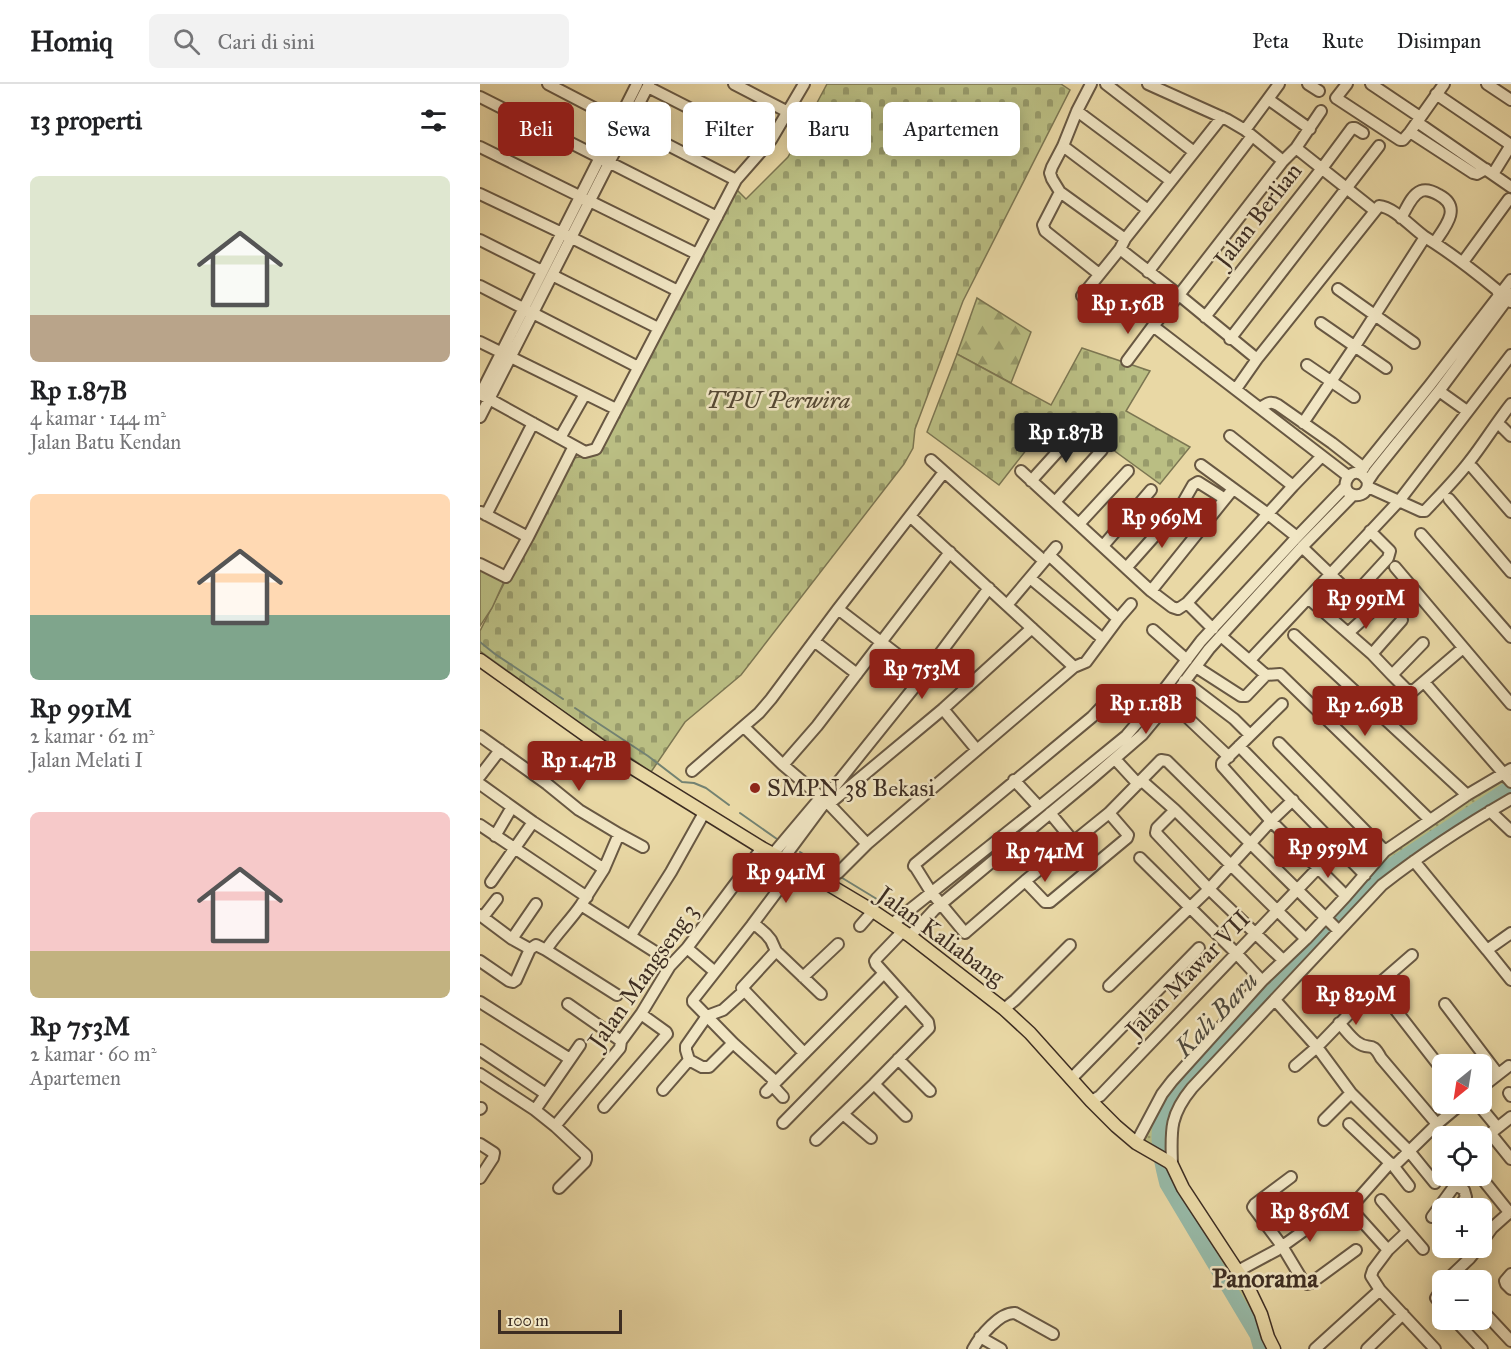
<!DOCTYPE html>
<html lang="id">
<head>
<meta charset="utf-8">
<style>
	body { margin:0; font-family:"IM FELL Great Primer",serif; background:#f2f2f2; color:#202124; height:100vh; display:flex; flex-direction:column; font-size:22px; white-space:nowrap }
	* { box-sizing:border-box; margin:0 }
	p { font-size:20px; color:#757577 }
	.icon { flex:none; width:33px; height:33px; fill:none; stroke:currentColor; stroke-width:2; stroke-linecap:round; stroke-linejoin:round }
	.map { position:relative; flex:1; overflow:hidden }
	.side { display:flex; flex-direction:column; background:#fff; width:480px }
	.side>* { flex:none }
	.guide { position:absolute; left:18px; top:18px; width:570px; height:54px; display:flex; gap:12px }
	.needle { width:39px; rotate:210deg }
	.controls { position:absolute; left:952px; top:970px; display:grid; gap:12px }
	.controls a { display:grid; place-items:center; width:60px; height:60px; border-radius:9px; background:#fff; box-shadow:0 3px 15px #0003; font-size:30px }
	.scale { position:absolute; left:18px; bottom:15px; width:124px; box-sizing:border-box; padding-left:6px; border:3px solid #3d2d22; border-top:0; font-size:16px; line-height:21px; white-space:nowrap; color:#3d2d22; -webkit-text-stroke:4px #f1e6c4; paint-order:stroke }
	.price { position:absolute; translate:-50% -51px; padding:0 14px; border-radius:6px; background:#8f2418; color:#fff; font-size:20px; line-height:39px; filter:drop-shadow(0 2px 3px #0008) }
	.price::after { content:''; position:absolute; left:50%; top:36px; width:18px; height:14px; margin-left:-9px; background:inherit; clip-path:polygon(0 0,100% 0,50% 100%) }
	.price.active { background:#222; color:#fff }
	ul { padding:0; list-style:none }
	li { display:grid; align-content:center; gap:12px; height:318px; padding:0 30px }
	li span { display:grid; place-items:center; height:186px; border-radius:9px; color:#555 }
	li>.icon { margin-inline-start:auto }
	span .icon { width:108px; height:108px; fill:#fffc; stroke-width:1 }
	li b { font-size:26px }
	h2 { display:flex; justify-content:space-between; align-items:center; height:72px; padding:0 30px; font-size:26px }
	.chip { padding:0 21px; border-radius:9px; background:#fff; box-shadow:0 3px 15px #0003; font-size:21px; line-height:54px }
	.chip.active { background:#8f2418; color:#fff }
	header { display:flex; align-items:center; gap:36px; box-sizing:border-box; height:84px; padding:0 30px; background:#fff; border-bottom:2px solid #e0e0e0 }
	header strong { font-size:28px }
	nav { display:flex; gap:33px; margin-inline-start:auto; font-size:21px }
	.search { width:420px; height:54px; background:#f2f2f2; display:flex; align-items:center; gap:15px; box-sizing:border-box; padding:0 21px; border-radius:9px; color:#757577; font-size:22px }
	main { display:flex; flex:1; min-height:0 }
	.map>svg:first-child { display:block }
	.grass { fill:url(#grass-dots); stroke:#7c7652; stroke-width:1.5 }
	.forest { fill:url(#forest-firs); stroke:#7c7652; stroke-width:1.5 }
	.cemetery { fill:url(#cemetery-stones); stroke:#7c7652; stroke-width:1.5 }
	.park { fill:#babe83; stroke:#7c7652; stroke-width:1.5 }
	.lines { fill:none; stroke-linecap:round; stroke-linejoin:round }
	.stream { stroke:#738272; stroke-width:2 }
	.river { stroke:#97baa8; stroke-width:15 }
	.minor-casing { stroke:#685843; stroke-width:14 }
	.major-casing { stroke:#3d2d22; stroke-width:15 }
	.minor { stroke:#f1e6c4; stroke-width:10 }
	.major { stroke:#e9d8a5; stroke-width:12 }
	.poi-dot { fill:#8f2418; stroke:#f1e6c4; stroke-width:2 }
	.labels { text-anchor:middle; dominant-baseline:central; stroke-width:5; stroke-linejoin:round; paint-order:stroke }
	.street-label { font-size:24px; fill:#3d2d22; stroke:#f1e6c4 }
	.park-label { font-size:24px; font-style:italic; fill:#564a35; stroke:#f1e6c4 }
	.poi-label { font-size:24px; fill:#3d2d22; stroke:#f1e6c4; text-anchor:start }
	.water-label { font-size:26px; font-style:italic; fill:#4f493d; stroke:#f1e6c4 }
	.neighbourhood-label { font-size:26px; font-weight:bold; fill:#3d2d22; stroke:#f1e6c4 }
</style>
</head>
<body>
<header>
<strong>Homiq</strong>
<div class="search"><svg class="icon" aria-label="search" viewBox="0 0 24 24"><circle cx="10" cy="10" r="6"/><path d="M15 15l6 6"/></svg>Cari di sini</div>
<nav><a>Peta</a><a>Rute</a><a>Disimpan</a></nav>
</header>
<main>
<section class="side">
<h2>13 properti<svg class="icon" aria-label="filters" viewBox="0 0 24 24"><path d="M4 7h16M4 17h16"/><circle cx="9" cy="7" r="2"/><circle cx="15" cy="17" r="2"/></svg></h2>
<ul>
<li><span style="background:linear-gradient(#dfe7d0 75%,#b9a48a 0)"><svg class="icon" aria-label="home" viewBox="0 0 24 24"><path d="M3 11l9-7 9 7M6 9v11h12V9"/></svg></span><div><b>Rp 1.87B</b><p>4 kamar · 144 m²</p><p>Jalan Batu Kendan</p></div></li>
<li><span style="background:linear-gradient(#ffd9b3 65%,#7fa58c 0)"><svg class="icon" aria-label="home" viewBox="0 0 24 24"><path d="M3 11l9-7 9 7M6 9v11h12V9"/></svg></span><div><b>Rp 991M</b><p>2 kamar · 62 m²</p><p>Jalan Melati I</p></div></li>
<li><span style="background:linear-gradient(#f6c9c9 75%,#c2b280 0)"><svg class="icon" aria-label="home" viewBox="0 0 24 24"><path d="M3 11l9-7 9 7M6 9v11h12V9"/></svg></span><div><b>Rp 753M</b><p>2 kamar · 60 m²</p><p>Apartemen</p></div></li>
</ul>
</section>
<div class="map">
<svg width="1031" height="1265" viewBox="0 0 1031 1265">
	<defs>
		<pattern id="grass-dots" width="8" height="8" patternUnits="userSpaceOnUse" patternTransform="scale(1.5)"><rect width="8" height="8" fill="#babe83"/><path d="M2 2h.1M6 6h.1" fill="none" stroke="#989b6b" stroke-width="1.8" stroke-linecap="round"/></pattern>
		<pattern id="forest-firs" width="22" height="20" patternUnits="userSpaceOnUse" patternTransform="scale(1.5)"><rect width="22" height="20" fill="#babe83"/><path d="M5 1l3.5 6h-7zM16 11l3.5 6h-7z" fill="#989b6b"/></pattern>
		<pattern id="cemetery-stones" width="16" height="16" patternUnits="userSpaceOnUse" patternTransform="scale(1.5)"><rect width="16" height="16" fill="#babe83"/><path d="M2 7V4a2 2 0 0 1 4 0v3zM10 15v-3a2 2 0 0 1 4 0v3z" fill="#989b6b"/></pattern>
	</defs>
	<rect width="100%" height="100%" fill="#e9d8a5"/>
	<filter id="stains"><feTurbulence type="fractalNoise" baseFrequency=".00333" numOctaves="4"/><feColorMatrix values="0 0 0 0 .2 0 0 0 0 .09 0 0 0 0 .02 0 0 0 .5 -.17"/></filter>
	<radialGradient id="worn" r=".72"><stop offset=".6" stop-color="#630" stop-opacity="0"/><stop offset="1" stop-color="#630" stop-opacity=".3"/></radialGradient>
	<path class="grass" d="M1031,687V715L923,785L701,1018L692,1081L744,1169L794,1265H781L777,1251L687,1100L682,1074L656,1059L682,1010L906,769Z"/>
	<path class="forest" d="M497,214L551,248L531,299L477,270Z"/>
	<path class="cemetery" d="M347,0H581L590,6L483,217L435,345L433,364L424,380L261,591L205,638L171,688L76,622L0,567V547L87,375L118,370L251,100L266,115L308,73Z
		M602,264L670,287L646,327L710,363L680,400L585,331L547,365L519,401L447,348L477,270L571,321Z"/>
	<path class="park" d="M0,480L26,493L12,524L0,542Z"/>
	<g class="lines">
		<path class="stream" d="M0,558L15,570L83,615
			M95,624L168,672L202,698L214,699L226,704L249,721
			M260,729L297,755
			M320,768L354,789
			M359,792L405,820"/>
		<path class="river" d="M781,1265L777,1251L687,1100C683,1085 679,1068 679,1052C679,1038 687,1023 693,1010L877,813L912,781L1031,703"/>
		<defs>
			<path id="minor" d="M68,0L139,37
				M254,0L308,28
				M611,0L597,27L583,62L572,83L570,89L572,95L580,108L563,141L565,147L619,190
				M626,0L714,68
				M668,0L748,36L765,46L803,77
				M828,0L839,7
				M867,0L856,14L920,56H923L930,48L964,0
				M891,0L940,33
				M1007,0L1031,16
				M168,3L286,63
				M956,10L1031,61
				M0,13L237,133
				M788,15L799,0
				M597,27L691,97
				M841,27L816,64L803,77L699,211L673,242L868,392
				M937,38L1031,103
				M149,41L256,96
				M765,46L788,15L830,45
				M930,48L993,89L997,90L1006,85
				M583,62L668,126
				M0,63L217,170
				M816,64L894,126
				M1013,90L1031,61
				M580,108L645,155
				M0,110L82,149L198,207
				M921,134C926,126 931,111 941,107C946,105 954,108 959,111C982,123 966,142 955,158
				M0,156L62,187
				M640,165L699,211L777,275
				M983,178L1029,115
				M668,188L772,52
				M72,191L178,244
				M0,202L158,283
				M858,205L934,259
				M602,212L640,165L645,155L742,33
				M725,233L843,83L872,44H875L883,49
				M841,239L906,284
				M750,255L899,62
				M0,258L136,325
				M647,277L673,242
				M827,281L874,313
				M756,305L777,275L899,122C914,123 932,144 945,153C971,169 994,187 1017,206L1019,212L1031,218
				M959,307L987,327
				M0,310L105,368L116,365L256,96L291,56L324,0
				M0,311L157,0
				M780,324C787,320 790,316 798,321L852,359L884,384
				M0,333L169,0
				M823,339L875,262L945,153
				M1022,343L1031,352
				M750,352L813,402
				M80,354L105,310
				M451,376L564,477
				M721,381L788,430L817,453
				M993,384L1031,428
				M541,387L671,507L692,523L698,525L707,519L813,402L841,373
				M879,389L950,301L1031,196
				M551,397L599,344
				M888,398C874,373 854,406 874,411C879,412 884,410 886,406C889,401 887,402 888,397C890,394 892,391 894,388L959,307L1031,210
				M888,403L941,427H945C960,411 976,395 989,378C1004,359 1016,339 1031,320
				M969,415L1031,488
				M575,418L622,366
				M701,422L713,401L718,398L745,415
				M1,428L48,453
				M6,431L53,339
				M430,432L594,583L606,578L638,535L651,520
				M599,440L648,387
				M941,450L1031,553
				M623,462L671,406
				M822,463L872,511L875,510L908,474L910,467L890,447
				M569,471L638,535
				M0,480L26,493L48,453L94,362
				M647,483L695,429
				M915,483L1031,620
				M550,494L623,555
				M671,507L753,405
				M829,515L892,570L912,591L943,559
				M707,519L733,545
				M527,521L576,463
				M358,525L444,591
				M673,546L707,576
				M868,549L892,527
				M814,551L987,711
				M741,552L786,591
				M334,557L377,590
				M892,570L922,536
				M770,576L919,417L1031,271
				M716,583L761,612H766L786,591L800,590L950,736
				M912,591L926,605L933,607L983,564
				M704,597L754,635L770,651
				M944,598L1031,698
				M690,617L749,673
				M802,620L742,679V682L791,737L866,812
				M463,625L497,666
				M659,637L636,613L630,614L612,633L435,780L434,782L436,784L451,808L485,849L545,797L629,729L681,676L687,677L859,847
				M264,643L303,681L349,720L387,760
				M0,652L67,700L99,726L139,750L124,785L101,821
				M799,659L905,767
				M759,662L885,791
				M635,675L658,700
				M303,681L337,642L470,468
				M212,687L279,629L291,615L358,525L464,388
				M0,692L20,666
				M534,696L559,723
				M661,696L695,726L826,855
				M0,700L53,738L124,785
				M349,720L463,625L552,544
				M695,726L677,744L676,749L729,805L803,876
				M1010,727L1031,747
				M570,729L594,758
				M0,741L107,813
				M139,750L163,763
				M15,752L32,723
				M293,770L341,713L345,710
				M660,774L756,869L782,897
				M303,775L346,717L351,707L444,591L509,504
				M934,777L1007,866L1031,849
				M358,789L387,760L594,583
				M545,797L565,818H570L647,754L648,751L629,729
				M11,798L53,738
				M0,831L32,855L50,865L56,861L66,866L137,911
				M3,833L17,815
				M412,840L559,723L646,652L670,624L721,557L817,453L865,403
				M272,841L278,843L286,850L291,856L296,867L341,910
				M380,842L393,827
				M151,851L191,788L224,729
				M430,852L454,826L610,696L662,651L690,617L729,565L822,463L873,411
				M32,855L56,820
				M207,864L235,888
				M66,866C76,850 90,837 101,821L177,869L190,882
				M1007,866L1031,896
				M296,867L262,904L324,969
				M0,877L29,897L33,898L36,896L50,865
				M323,893L358,860
				M629,902L729,805L791,737L813,716
				M897,902L963,987
				M795,916L837,963L871,1009L929,1067L955,1099
				M0,918L90,975
				M88,920L141,957
				M965,920L1018,990
				M524,925L535,916L590,861
				M859,939C865,945 870,953 877,958C890,968 891,955 901,974L957,1040
				M0,966L66,1010
				M418,975L450,1007
				M209,976L222,983H229L253,959
				M815,982L837,963L894,904L932,871
				M0,990L55,1026
				M591,995L719,864
				M296,998L253,959L213,918V916L272,841L316,782
				M394,1000L426,1032
				M292,1001L303,1013
				M1002,1003L1029,982
				M183,1006L209,976L206,966V962L227,932L243,926L264,907
				M286,1008L404,889
				M1029,1009L1031,1012
				M611,1017L620,1012L858,763
				M998,1020L1017,1043
				M124,1023L187,950L186,948L161,930
				M0,1025L1,1024
				M363,1030L391,1054
				M844,1036L871,1009
				M303,1039L426,913
				M869,1040L910,1079L915,1081L957,1040L981,1020
				M75,1042L140,964L141,957L161,930L190,882L207,864L282,764
				M1010,1049L1031,1075
				M336,1056L394,1000L449,944L448,938L396,880L395,877L397,874L423,847
				M1002,1056L1031,1033
				M656,1059L682,1010L692,997L782,897L826,855L866,812L905,767L987,711L1031,685
				M0,1060L14,1069L13,1074L0,1094
				M910,1079L871,1123V1125L908,1166L893,1186L891,1192L900,1206L955,1265
				M692,1081C691,1047 689,1032 712,1004L902,801C943,769 986,741 1031,715
				M915,1081V1084L929,1102
				M1000,1092L1029,1128
				M811,1093L775,1120L773,1123L802,1162L823,1197L827,1200L831,1199L876,1166
				M79,1104L105,1078L106,1075V1071L75,1042L55,1026L100,961
				M901,1116L943,1165
				M978,1125L986,1113L984,1106
				M952,1133L973,1104L977,1102L984,1106
				M961,1146L963,1144
				M1002,1158L1012,1144L1031,1127
				M908,1166L927,1148
				M758,1187L797,1166L847,1130
				M1031,1190L1025,1197L1026,1200L1031,1205
				M975,1197L971,1192L990,1174L998,1164
				M963,1203L956,1214L963,1223
				M1002,1226L1031,1257
				M975,1236L1002,1265
				M500,1253L521,1265
				M493,1265C500,1252 520,1228 535,1229L573,1250
				M835,1265L900,1206
				M887,1265L923,1230"/>
			<path id="major" d="M0,576L146,680L282,764L336,793L393,827L430,852L524,925L550,949L611,1017L636,1042L656,1059L689,1078L692,1081L703,1104L768,1203L781,1230L788,1253L794,1265"/>
		</defs>
		<use href="#minor" class="minor-casing"/>
		<use href="#major" class="major-casing"/>
		<use href="#minor" class="minor"/>
		<use href="#major" class="major"/>
	</g>
	<circle class="poi-dot" cx="275" cy="704" r="6"/>
	<g class="labels">
		<g class="street-label">
			<text transform="translate(778 131) rotate(-52)">Jalan Berlian</text>
			<text transform="translate(461 852) rotate(36)">Jalan Kaliabang</text>
			<text transform="translate(708 890) rotate(-46)">Jalan Mawar VII</text>
			<text transform="translate(163 892) rotate(-55)">Jalan Mangseng 3</text>
		</g>
		<g class="park-label">
			<text x="298" y="316">TPU Perwira</text>
		</g>
		<g class="poi-label">
			<text x="287" y="704">SMPN 38 Bekasi</text>
		</g>
		<g class="water-label">
			<text transform="translate(736 930) rotate(-46)">Kali Baru</text>
		</g>
		<g class="neighbourhood-label">
			<text x="785" y="1194">Panorama</text>
		</g>
	</g>
	<rect width="100%" height="100%" filter="url(#stains)"/>
	<rect width="100%" height="100%" fill="url(#worn)"/>
</svg>
<div class="controls">
<a><svg class="needle" viewBox="-14 -14 28 28"><path d="M0-13l5 13h-10z" fill="#e53935"/><path d="M0 13l5-13h-10z" fill="#757577"/></svg></a>
<a><svg class="icon" aria-label="locate" viewBox="0 0 24 24"><circle cx="12" cy="12" r="6"/><path d="M12 2v4M12 18v4M2 12h4M18 12h4"/></svg></a>
<a>+</a>
<a>−</a>
</div>
<div class="scale">100 m</div>
<b class="price" style="left:648px;top:251px">Rp 1.56B</b>
<b class="price active" style="left:586px;top:380px">Rp 1.87B</b>
<b class="price" style="left:682px;top:465px">Rp 969M</b>
<b class="price" style="left:886px;top:546px">Rp 991M</b>
<b class="price" style="left:442px;top:616px">Rp 753M</b>
<b class="price" style="left:666px;top:651px">Rp 1.18B</b>
<b class="price" style="left:885px;top:653px">Rp 2.69B</b>
<b class="price" style="left:99px;top:708px">Rp 1.47B</b>
<b class="price" style="left:848px;top:795px">Rp 959M</b>
<b class="price" style="left:565px;top:799px">Rp 741M</b>
<b class="price" style="left:306px;top:820px">Rp 941M</b>
<b class="price" style="left:876px;top:942px">Rp 829M</b>
<b class="price" style="left:830px;top:1159px">Rp 856M</b>
<div class="guide">
<a class="chip active">Beli</a>
<a class="chip">Sewa</a>
<a class="chip">Filter</a>
<a class="chip">Baru</a>
<a class="chip">Apartemen</a>
</div>
</div>
</main>
</body>
</html>
